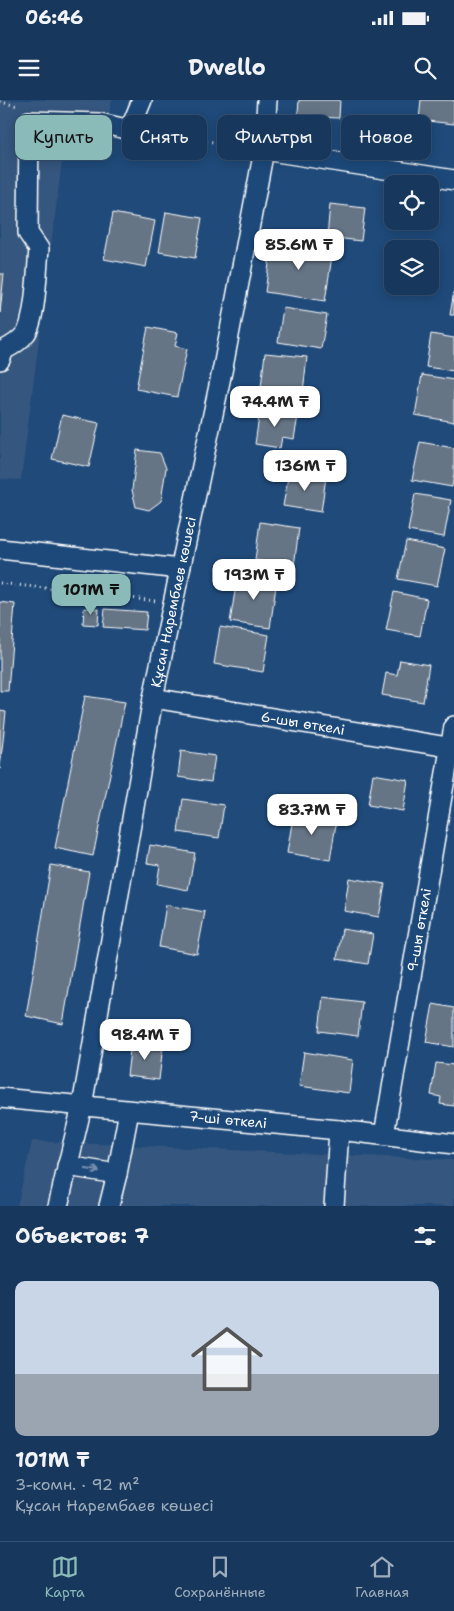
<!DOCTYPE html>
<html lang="ru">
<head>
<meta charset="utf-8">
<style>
	body { margin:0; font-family:"Shantell Sans",sans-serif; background:#244365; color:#f1f3f6; height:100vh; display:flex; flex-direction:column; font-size:19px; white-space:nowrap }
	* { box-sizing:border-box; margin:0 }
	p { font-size:16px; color:#9eacbb }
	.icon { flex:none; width:28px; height:28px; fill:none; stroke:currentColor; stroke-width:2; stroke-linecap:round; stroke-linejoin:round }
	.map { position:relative; height:1106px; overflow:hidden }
	.sheet { display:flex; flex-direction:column; background:#17385c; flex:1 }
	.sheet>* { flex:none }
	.hud { position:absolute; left:15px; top:15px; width:425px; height:45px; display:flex; gap:10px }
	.fabs { position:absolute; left:384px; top:75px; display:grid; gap:10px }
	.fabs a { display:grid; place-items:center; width:55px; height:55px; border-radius:10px; background:#17385c; box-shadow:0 2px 12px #0003,0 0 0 1px #365272; font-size:25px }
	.price { position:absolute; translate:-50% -42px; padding:0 11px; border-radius:10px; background:#fff; color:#222; font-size:16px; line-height:32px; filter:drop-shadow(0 1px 2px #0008) }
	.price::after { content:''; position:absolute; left:50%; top:30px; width:15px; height:11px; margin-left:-8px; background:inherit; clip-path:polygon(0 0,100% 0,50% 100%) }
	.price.current { background:#8bbbb9; color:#111 }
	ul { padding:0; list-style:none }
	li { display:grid; align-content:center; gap:10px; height:265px; padding:0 15px }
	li+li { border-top:1px solid #365272 }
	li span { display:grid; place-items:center; height:155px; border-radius:10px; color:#555 }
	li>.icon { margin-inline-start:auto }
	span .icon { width:90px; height:90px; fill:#fffc; stroke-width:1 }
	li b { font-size:21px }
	h2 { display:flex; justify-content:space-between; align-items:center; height:60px; padding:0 15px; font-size:21px }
	.chip { padding:0 18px; border-radius:10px; background:#17385c; box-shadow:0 2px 12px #0003,0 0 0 1px #365272; font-size:18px; line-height:45px }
	.chip.current { background:#8bbbb9; color:#111 }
	.status { display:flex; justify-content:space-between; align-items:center; height:35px; padding:0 25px; background:#17385c; direction:ltr }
	.status svg { height:14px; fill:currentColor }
	header { display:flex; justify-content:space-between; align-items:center; height:65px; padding:0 15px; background:#17385c; font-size:22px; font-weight:700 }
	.dock { display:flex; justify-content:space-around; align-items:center; height:70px; border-top:1px solid #365272; background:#17385c; font-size:14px; color:#9eacbb }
	.dock a { display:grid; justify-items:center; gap:2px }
	.dock .current { color:#8bbbb9 }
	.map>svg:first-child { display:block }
	.built { fill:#34577e }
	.building { fill:#667586; stroke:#fff }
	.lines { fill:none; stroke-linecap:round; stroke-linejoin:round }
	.minor-casing { stroke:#fff; stroke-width:22 }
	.path { stroke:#fff; stroke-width:3; stroke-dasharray:1 4; stroke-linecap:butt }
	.minor { stroke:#1f4a7a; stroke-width:19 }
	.oneway { stroke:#7992af }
	.labels { text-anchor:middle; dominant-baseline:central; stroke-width:4; stroke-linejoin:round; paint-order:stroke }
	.street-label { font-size:14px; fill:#fff; stroke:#1f4a7a }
</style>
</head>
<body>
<div class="status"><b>06:46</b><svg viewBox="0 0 49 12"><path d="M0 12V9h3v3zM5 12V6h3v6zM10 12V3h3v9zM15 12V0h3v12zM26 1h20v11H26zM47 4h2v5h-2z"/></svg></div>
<header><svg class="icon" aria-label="menu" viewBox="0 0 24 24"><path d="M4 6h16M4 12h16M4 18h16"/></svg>Dwello<svg class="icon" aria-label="search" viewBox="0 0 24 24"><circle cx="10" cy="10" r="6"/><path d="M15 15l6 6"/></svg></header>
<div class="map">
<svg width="454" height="1106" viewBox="0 0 454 1106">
	<rect width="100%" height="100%" fill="#1f4a7a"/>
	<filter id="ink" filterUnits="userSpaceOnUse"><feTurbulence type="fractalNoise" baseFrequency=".02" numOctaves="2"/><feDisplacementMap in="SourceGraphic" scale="10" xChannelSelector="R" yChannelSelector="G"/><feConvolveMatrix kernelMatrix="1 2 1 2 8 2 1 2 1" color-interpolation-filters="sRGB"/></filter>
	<g filter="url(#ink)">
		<path class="built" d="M0,0H112L108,19L68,15L21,380L0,379Z
			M32,1041L454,1060V1106H17Z"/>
		<path class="building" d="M299,0H340L339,18L316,17L313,26L297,25Z
			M421,0H454V24L419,20Z
			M330,104L365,108L361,141L327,137Z
			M166,112L202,118L195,158L159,152Z
			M113,113L155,121L146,167L104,159Z
			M272,142L333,150L325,201L265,192Z
			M0,174H4L0,213Z
			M454,191V215H450Z
			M283,208L327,215L321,249L278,242Z
			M148,227L178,233L175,246L187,249L177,297L136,289Z
			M431,234L454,238V271L426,267Z
			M265,253L307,257L303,292L261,287Z
			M422,275L454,280V322L415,315Z
			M260,310L298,316L294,339L282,337L280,348L255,344Z
			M62,315L99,323L89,367L52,359Z
			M420,342L454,348V374L452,387L412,380Z
			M137,350L160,353L166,368L161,401L149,410L136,407L132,390Z
			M289,372L326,377L321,412L283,406Z
			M415,394L451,400L444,437L408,431Z
			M260,422L299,428L294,466L255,460Z
			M406,441L445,449L437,486L398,479Z
			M238,473L277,479L270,528L230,522Z
			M394,492L427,499L420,536L386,530Z
			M0,502L15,504L8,591H0Z
			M84,508L99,509L98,525L83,524Z
			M105,509L147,512L145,530L103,527Z
			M220,527L269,535L263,572L214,564Z
			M400,560L429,565L423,602L382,595L386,573L397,575Z
			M85,596L125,602L93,756L55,748Z
			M0,611L6,612L0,669Z
			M181,651L215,656L211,682L178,677Z
			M373,674L408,680L403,711L368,705Z
			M183,699L224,705L219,738L178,732Z
			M294,711L337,718L330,760L287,753Z
			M150,745L195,753L188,790L157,784L160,765L147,763Z
			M51,765L89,772L63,924L26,916Z
			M349,778L385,784L379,817L344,811Z
			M166,805L205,812L197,854L159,847Z
			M342,829L373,834L368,864L337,859Z
			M323,897L362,902L358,936L319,931Z
			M433,904L454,908V947L426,942Z
			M131,942L163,945L159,980L127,976Z
			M304,952L353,960L349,993L299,986Z
			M436,963L454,965V1006L440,1004L441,997L431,995Z"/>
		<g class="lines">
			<defs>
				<g id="minor">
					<path d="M264,50L454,80"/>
					<path d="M0,260L4,250C12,246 20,241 26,233C36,219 37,168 39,149L28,133L29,21L100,23L126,29L133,22L142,0"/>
					<path d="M0,449L180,469"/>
					<path id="s1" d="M153,598L454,648"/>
					<path id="s2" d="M0,998L339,1030L454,1044"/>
					<path id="s3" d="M384,1035L454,626"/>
					<path d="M67,1066L117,1074"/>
					<path id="s4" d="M58,1106L82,1006L153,598L224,262L264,50L267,0"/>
					<path d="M109,1106L117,1074L129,1011"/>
					<path d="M334,1106L339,1030"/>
				</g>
			</defs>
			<use href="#minor" class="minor-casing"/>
			<path class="path" d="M0,2L18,6
				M147,32L247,47
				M0,483L156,501"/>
			<use href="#minor" class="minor"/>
		</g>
		<defs><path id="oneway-shaft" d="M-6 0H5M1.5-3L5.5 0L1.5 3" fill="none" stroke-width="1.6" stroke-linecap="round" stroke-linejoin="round" transform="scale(1.25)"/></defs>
		<use class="oneway" href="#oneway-shaft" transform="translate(92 1070) rotate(9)"/>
	</g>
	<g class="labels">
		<g class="street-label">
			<text stroke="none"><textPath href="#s4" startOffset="615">Құсан Нарембаев көшесі</textPath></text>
			<text stroke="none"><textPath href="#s1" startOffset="152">6-шы өткелі</textPath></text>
			<text stroke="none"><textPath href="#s3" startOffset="208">9-шы өткелі</textPath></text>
			<text stroke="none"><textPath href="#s2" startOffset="229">7-ші өткелі</textPath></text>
		</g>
	</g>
</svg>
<div class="fabs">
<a><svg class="icon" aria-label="locate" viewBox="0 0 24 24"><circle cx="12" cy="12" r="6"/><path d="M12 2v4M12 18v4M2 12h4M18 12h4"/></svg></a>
<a><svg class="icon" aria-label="layers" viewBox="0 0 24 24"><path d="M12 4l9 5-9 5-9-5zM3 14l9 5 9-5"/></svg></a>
</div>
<b class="price" style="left:299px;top:171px">85.6M ₸</b>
<b class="price" style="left:275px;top:328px">74.4M ₸</b>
<b class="price" style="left:305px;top:392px">136M ₸</b>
<b class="price" style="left:254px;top:501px">193M ₸</b>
<b class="price current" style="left:91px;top:516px">101M ₸</b>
<b class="price" style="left:312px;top:736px">83.7M ₸</b>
<b class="price" style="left:145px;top:961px">98.4M ₸</b>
<div class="hud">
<a class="chip current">Купить</a>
<a class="chip">Снять</a>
<a class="chip">Фильтры</a>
<a class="chip">Новое</a>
</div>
</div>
<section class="sheet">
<h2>Объектов: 7<svg class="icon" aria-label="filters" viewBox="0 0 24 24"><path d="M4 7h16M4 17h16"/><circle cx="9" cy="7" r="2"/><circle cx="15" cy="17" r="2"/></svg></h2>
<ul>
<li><span style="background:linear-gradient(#c9d6e8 60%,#9aa5b1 0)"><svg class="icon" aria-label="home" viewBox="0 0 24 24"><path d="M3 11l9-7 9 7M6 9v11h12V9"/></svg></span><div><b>101M ₸</b><p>3-комн. · 92 m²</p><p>Құсан Нарембаев көшесі</p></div></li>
</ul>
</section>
<nav class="dock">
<a class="current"><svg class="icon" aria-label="map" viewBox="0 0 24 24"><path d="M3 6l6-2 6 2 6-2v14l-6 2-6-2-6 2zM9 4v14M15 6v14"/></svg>Карта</a>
<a><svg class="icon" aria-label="saved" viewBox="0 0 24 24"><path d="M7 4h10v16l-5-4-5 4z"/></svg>Сохранённые</a>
<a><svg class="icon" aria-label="home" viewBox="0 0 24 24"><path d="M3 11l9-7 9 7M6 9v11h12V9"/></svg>Главная</a>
</nav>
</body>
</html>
